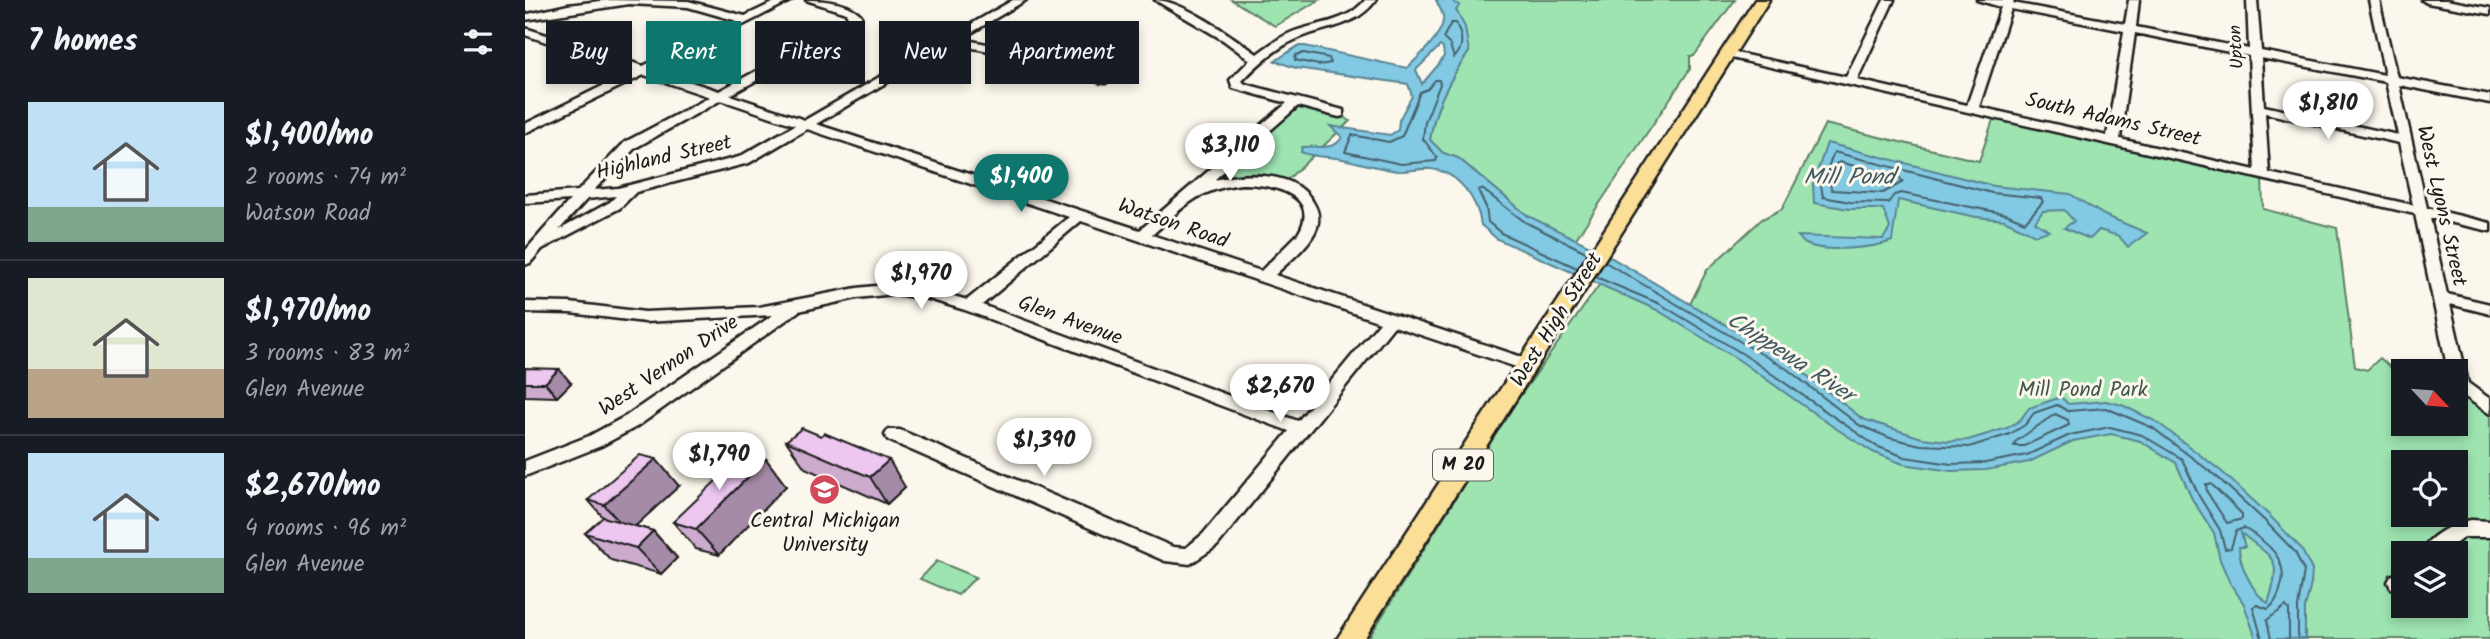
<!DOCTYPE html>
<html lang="en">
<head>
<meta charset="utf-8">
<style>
	body { margin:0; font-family:Kalam,sans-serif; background:#20242c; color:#f1f3f6; height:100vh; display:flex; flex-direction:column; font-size:26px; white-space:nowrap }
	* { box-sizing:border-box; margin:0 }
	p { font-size:23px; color:#9ea1a6 }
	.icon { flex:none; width:38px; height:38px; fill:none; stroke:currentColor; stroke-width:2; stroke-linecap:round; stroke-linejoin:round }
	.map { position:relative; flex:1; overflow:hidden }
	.side { display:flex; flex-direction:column; background:#171b24; width:525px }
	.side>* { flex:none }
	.hud { position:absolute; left:21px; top:21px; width:665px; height:63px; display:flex; gap:14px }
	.needle { width:46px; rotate:116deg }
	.tools { position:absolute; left:1866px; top:359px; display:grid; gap:14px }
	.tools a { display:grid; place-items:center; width:77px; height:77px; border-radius:0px; background:#171b24; box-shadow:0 4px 10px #0003; font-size:35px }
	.price { position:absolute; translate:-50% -60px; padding:0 16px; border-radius:24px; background:#fff; color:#222; font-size:23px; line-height:46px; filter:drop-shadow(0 2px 4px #0008) }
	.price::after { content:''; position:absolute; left:50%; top:42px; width:21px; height:16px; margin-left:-10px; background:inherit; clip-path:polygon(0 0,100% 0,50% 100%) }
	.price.on { background:#0f766e; color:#fff }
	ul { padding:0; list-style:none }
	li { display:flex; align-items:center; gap:21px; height:175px; padding:0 28px }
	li+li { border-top:2px solid #363941 }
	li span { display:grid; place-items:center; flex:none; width:196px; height:140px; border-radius:0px; color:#555 }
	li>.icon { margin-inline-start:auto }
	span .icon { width:84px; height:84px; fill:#fffc; stroke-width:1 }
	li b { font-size:30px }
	h2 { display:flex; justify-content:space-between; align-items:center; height:84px; padding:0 28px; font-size:30px }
	.pill { padding:0 24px; border-radius:0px; background:#171b24; box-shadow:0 4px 10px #0003; font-size:24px; line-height:63px }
	.pill.on { background:#0f766e; color:#fff }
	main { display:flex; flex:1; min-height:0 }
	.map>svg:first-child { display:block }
	.green { fill:#9ee4b1; stroke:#5d8066; stroke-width:2; fill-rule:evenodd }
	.water { fill:#82c9e3; stroke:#598493; stroke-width:2; fill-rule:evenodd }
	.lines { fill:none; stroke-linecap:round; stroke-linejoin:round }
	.shore { stroke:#45616c; stroke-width:2 }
	.minor-casing { stroke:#1c1c1c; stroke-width:5 }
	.major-casing { stroke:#1c1c1c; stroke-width:5 }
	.minor { fill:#fbf7ec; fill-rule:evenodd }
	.major { fill:#fbdf96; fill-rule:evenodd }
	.wall { fill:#ccabce; stroke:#1c1c1c; stroke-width:2 }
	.shaded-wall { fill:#a68ba8; stroke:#1c1c1c; stroke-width:2 }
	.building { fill:#edc7f0; stroke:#1c1c1c; stroke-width:2 }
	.labels { text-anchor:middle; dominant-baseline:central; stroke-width:6; stroke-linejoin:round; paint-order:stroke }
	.far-street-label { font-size:18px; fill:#1c1c1c; stroke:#fbf7ec }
	.shield { fill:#fbf7ec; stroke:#5f5e5a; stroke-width:2 }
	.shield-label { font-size:19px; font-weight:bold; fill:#1c1c1c }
	.street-label { font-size:21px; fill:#1c1c1c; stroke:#fbf7ec }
	.park-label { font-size:21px; fill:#435849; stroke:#fbf7ec }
	.poi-label { font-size:21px; fill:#1c1c1c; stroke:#fbf7ec }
	.water-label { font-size:23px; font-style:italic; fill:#405962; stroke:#fbf7ec }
</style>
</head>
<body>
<main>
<section class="side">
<h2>7 homes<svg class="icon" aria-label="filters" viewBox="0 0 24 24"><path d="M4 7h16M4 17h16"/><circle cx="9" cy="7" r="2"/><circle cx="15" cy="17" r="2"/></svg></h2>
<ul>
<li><span style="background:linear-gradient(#bfe0f5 75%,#7fa58c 0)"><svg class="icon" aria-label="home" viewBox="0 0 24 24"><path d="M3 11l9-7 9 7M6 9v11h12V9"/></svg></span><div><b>$1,400/mo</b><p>2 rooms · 74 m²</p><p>Watson Road</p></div></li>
<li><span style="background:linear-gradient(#dfe7d0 65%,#b9a48a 0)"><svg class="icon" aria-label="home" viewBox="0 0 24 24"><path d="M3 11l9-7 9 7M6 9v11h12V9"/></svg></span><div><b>$1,970/mo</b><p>3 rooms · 83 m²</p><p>Glen Avenue</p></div></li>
<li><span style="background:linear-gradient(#bfe0f5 75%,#7fa58c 0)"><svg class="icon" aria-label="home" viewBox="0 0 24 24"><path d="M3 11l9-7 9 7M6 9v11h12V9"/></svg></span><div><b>$2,670/mo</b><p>4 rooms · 96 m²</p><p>Glen Avenue</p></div></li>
</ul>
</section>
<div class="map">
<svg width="1965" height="639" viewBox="0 0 1965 639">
	<rect width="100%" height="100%" fill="#fbf7ec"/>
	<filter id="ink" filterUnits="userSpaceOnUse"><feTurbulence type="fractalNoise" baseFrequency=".0143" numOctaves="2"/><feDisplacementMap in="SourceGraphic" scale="14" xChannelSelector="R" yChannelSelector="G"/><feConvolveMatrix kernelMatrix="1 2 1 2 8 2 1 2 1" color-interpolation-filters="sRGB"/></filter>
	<g filter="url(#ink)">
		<path class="green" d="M707,0H794L750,26Z
			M924,0H1210L1169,56H1165V69L1050,240L1003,216L933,158L918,153L905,140C909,107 925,78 944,52L931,10L933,7Z
			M770,102L814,113L825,121L761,181L690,174Z
			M1470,114L1737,176L1738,209L1812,228L1830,367L1842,370L1855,358L1878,379V424H1930V393L1948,398L1965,408V639H843L986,409L1082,274L1158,318L1182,270L1237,219L1257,209L1300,124L1454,161ZM1878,462H1930V514H1878ZM1878,553H1930V606H1878Z
			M412,561L451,577L433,595L395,579Z"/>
		<path class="water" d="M911,0H928L929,3L935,5L931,10L940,27L944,52C925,78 909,107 905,140L918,153L933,158L1003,216L1075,251L1267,364L1338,419L1397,438L1423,441L1443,440L1482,428L1495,420L1504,408L1536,397L1543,404L1581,401L1597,405L1632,422L1696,471L1744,515L1776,548L1787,570L1786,584L1780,608V639H1731L1719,604L1705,583L1695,560L1689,533L1667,499L1651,463L1615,441L1586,434L1548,441L1504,462L1461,470L1426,471L1378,464L1348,452L1307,426L1214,360L1132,310L972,239L956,225C953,200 933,171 905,169C894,168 883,172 872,171C853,168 836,163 818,159C803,156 790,158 776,152L777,147C791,145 809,152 817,137L805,126L865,135L873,130L874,120L887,96L883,84L771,68L750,61L773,46H780L882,68C893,58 921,32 918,16C917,11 913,5 911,0ZM915,46L918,48L919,56L914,64L897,84L891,70ZM1716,533C1749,560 1758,557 1743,603C1728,594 1714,564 1714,547H1720Z
			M1302,143L1469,186L1545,194L1579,215L1622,233L1603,247L1594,236L1574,230L1565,239L1539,228L1549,221L1539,210L1518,211L1510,222L1524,231L1510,235L1479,220L1451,217L1373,200L1367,241C1349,248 1299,253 1281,244C1278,243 1276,239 1273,236L1358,239L1365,228L1358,209H1324L1289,203L1288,184Z"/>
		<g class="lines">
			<path class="shore" d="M926,23H931C937,36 940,47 929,58L925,45L918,38Z
				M779,53L804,58L806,63L794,65L770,60L771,55Z
				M910,80H914L915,84L900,122L898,139L912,157L911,161L876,164L820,152L827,135L864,142L877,136L895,92L903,89Z
				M1309,152L1467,193L1516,198L1518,202L1500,222L1481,214L1376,193L1369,195L1363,203L1325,202L1298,197L1296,185Z
				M1315,162L1375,178L1378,182L1358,193L1307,190L1305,185L1311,164Z
				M1080,262L1262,369L1334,425L1365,438L1396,445L1444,447L1485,434L1500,425L1509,413L1532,405L1543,411L1581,408L1628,428L1691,476L1740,521L1770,552L1779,571L1773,607V639
				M1052,268L976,233L963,222L961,207L953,190L957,189L1000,222L1063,253
				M1071,277L1135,304L1218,354L1351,446L1380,457L1426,464L1460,463L1502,455L1545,435L1585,427L1617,435L1657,459L1674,496L1695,530L1700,549L1706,548L1711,531L1719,528C1742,542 1766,560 1755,590C1752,598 1750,604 1743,609L1732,605L1728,607L1737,639
				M1530,414L1543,420L1544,425L1499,446H1489L1490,442Z
				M1681,484H1686L1717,514V519L1702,523L1682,492Z
				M1746,639L1742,620L1761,606L1764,610V639"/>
			<defs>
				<path id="minor" d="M83,0L163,1L220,16L254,0H267L129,70L194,91L319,24L324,18L321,13L281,0C298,0 323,2 336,15V19L327,28L205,95L280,120L488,0H501L436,39L550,61L566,66L581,77V83C569,84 555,71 543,66L427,44L291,124L615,230L762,103L708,88L705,80L725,60L698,40L630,0C657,0 708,37 732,54C742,47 753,38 765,33C791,22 821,24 840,0H851C831,27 803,26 774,38C752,47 733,64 717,81L720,84L818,110V116L814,117L773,106L689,180C719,173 770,170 788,202C793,210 795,217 792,227C786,245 763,262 750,275L1009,361L1011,365L1009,369L1003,371L869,326L692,546L665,564L640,561L363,440L360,435L363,430H375L648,547L661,548L678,534L764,431L440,310L404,299L369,294L332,298L274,311L113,426L76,446L0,476V461L64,436L101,416L248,315L120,322L45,313L0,312V302L45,303L120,312L234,307L332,288L369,284L405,289L442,300L544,217L282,129L224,163L111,192L95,208L17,249L5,263L0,265V251L45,200L0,203V195L53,191L100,142L185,97L119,75L0,133V124L108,71L0,35V28L118,66L212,21L163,7L104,4L0,20V14H3L43,5ZM196,100L270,125L214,157L93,188L69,190L110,148ZM716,184C745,184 798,194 773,234L736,271L627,235C659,206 672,190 716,184ZM91,196L85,202L34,230L62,199ZM556,221L855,322L773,421L457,305Z
					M1359,0H1369L1332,80L1442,105L1476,7L1452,0H1489L1488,3L1600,24L1604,0H1614L1611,27L1724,49L1722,0H1732L1736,51L1860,75L1844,0H1854L1872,77L1965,95V103L1874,85L1902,208L1965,223V231L1905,218L1922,294L1965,304V314L1925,304L1943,383L1965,399V414L1930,390V371H1923L1890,214L1202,57L1196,54L1202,51L1321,77ZM1486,9L1599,31L1582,136L1454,107ZM1610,33L1724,56L1730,170L1595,139ZM1736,58L1861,82L1873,135L1739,106ZM1740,113L1874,143L1888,205L1744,173Z
					M1897,0H1921L1965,8V14L1902,3Z
					M1946,520L1965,521V537H1939L1918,553H1895C1904,535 1927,524 1946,520Z
					M1878,570V589L1873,591L1866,588L1863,582L1866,576Z"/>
				<path id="major" d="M1230,0H1244L839,639H812Z"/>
			</defs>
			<use href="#minor" class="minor-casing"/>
			<use href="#major" class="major-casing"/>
			<use href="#minor" class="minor"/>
			<use href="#major" class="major"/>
		</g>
		<path class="wall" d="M0,368L46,383L32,397L0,396Z
			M261,441L380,487L362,504L280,468Z
			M241,459L261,486L194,555L171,549L148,522Z
			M154,486L110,526L128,531L152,558L136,574L86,560L60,533L79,518L63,500Z"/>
		<path class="shaded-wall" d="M34,369L46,383L32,397L20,383Z
			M131,459L154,486L104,532L79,505Z
			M241,459L261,486L194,555L171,529Z
			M364,460L380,487L362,504L345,477Z
			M128,531L152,558L136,574L111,548Z"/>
		<path class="building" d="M0,368L34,369L20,383H0Z
			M277,428L296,436L299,433L364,460L345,477L261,441Z
			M219,454L241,459L171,529L148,522Z
			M115,455L131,459L79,505L63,500Z
			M78,517L128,531L111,548L60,533Z"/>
	</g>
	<defs>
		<symbol id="university-disc" viewBox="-11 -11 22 22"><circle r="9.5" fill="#d1495b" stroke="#fbf7ec"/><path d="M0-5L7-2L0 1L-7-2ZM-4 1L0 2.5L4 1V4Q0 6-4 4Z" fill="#fff"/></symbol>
	</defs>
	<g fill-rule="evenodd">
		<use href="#university-disc" x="282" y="472" width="35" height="35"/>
	</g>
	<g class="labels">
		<g class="far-street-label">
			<text transform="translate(1712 47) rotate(-93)">Upton</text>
		</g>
		<rect class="shield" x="908" y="449.5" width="60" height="31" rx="5"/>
		<g class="shield-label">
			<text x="938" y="465">M 20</text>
		</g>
		<g class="street-label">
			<text transform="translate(1588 120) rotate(13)">South Adams Street</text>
			<text transform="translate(139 158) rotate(-13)">Highland Street</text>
			<text transform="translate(1916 206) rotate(77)">West Lyons Street</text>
			<text transform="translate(648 224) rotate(19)">Watson Road</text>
			<text transform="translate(1032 320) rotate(-58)">West High Street</text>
			<text transform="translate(545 321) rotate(20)">Glen Avenue</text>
			<text transform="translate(144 366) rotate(-34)">West Vernon Drive</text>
		</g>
		<g class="park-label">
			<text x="1558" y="390">Mill Pond Park</text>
		</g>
		<g class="poi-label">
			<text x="300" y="521">Central Michigan<tspan x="300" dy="24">University</tspan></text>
		</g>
		<g class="water-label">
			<text x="1324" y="178">Mill Pond</text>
			<text transform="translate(1265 358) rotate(33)">Chippewa River</text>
		</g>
	</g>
</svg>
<div class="tools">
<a><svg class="needle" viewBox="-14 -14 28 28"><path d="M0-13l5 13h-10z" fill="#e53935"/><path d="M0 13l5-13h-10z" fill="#9ea1a6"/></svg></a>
<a><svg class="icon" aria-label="locate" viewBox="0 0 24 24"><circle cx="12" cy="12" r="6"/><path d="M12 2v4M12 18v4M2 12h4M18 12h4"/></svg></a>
<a><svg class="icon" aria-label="layers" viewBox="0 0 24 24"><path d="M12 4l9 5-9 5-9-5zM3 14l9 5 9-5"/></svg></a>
</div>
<b class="price" style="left:1803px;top:141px">$1,810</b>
<b class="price" style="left:705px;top:183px">$3,110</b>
<b class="price on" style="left:496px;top:214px">$1,400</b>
<b class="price" style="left:396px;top:311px">$1,970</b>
<b class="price" style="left:755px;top:424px">$2,670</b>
<b class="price" style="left:519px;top:478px">$1,390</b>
<b class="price" style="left:194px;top:492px">$1,790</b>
<div class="hud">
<a class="pill">Buy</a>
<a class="pill on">Rent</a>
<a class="pill">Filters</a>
<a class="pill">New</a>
<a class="pill">Apartment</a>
</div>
</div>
</main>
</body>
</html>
